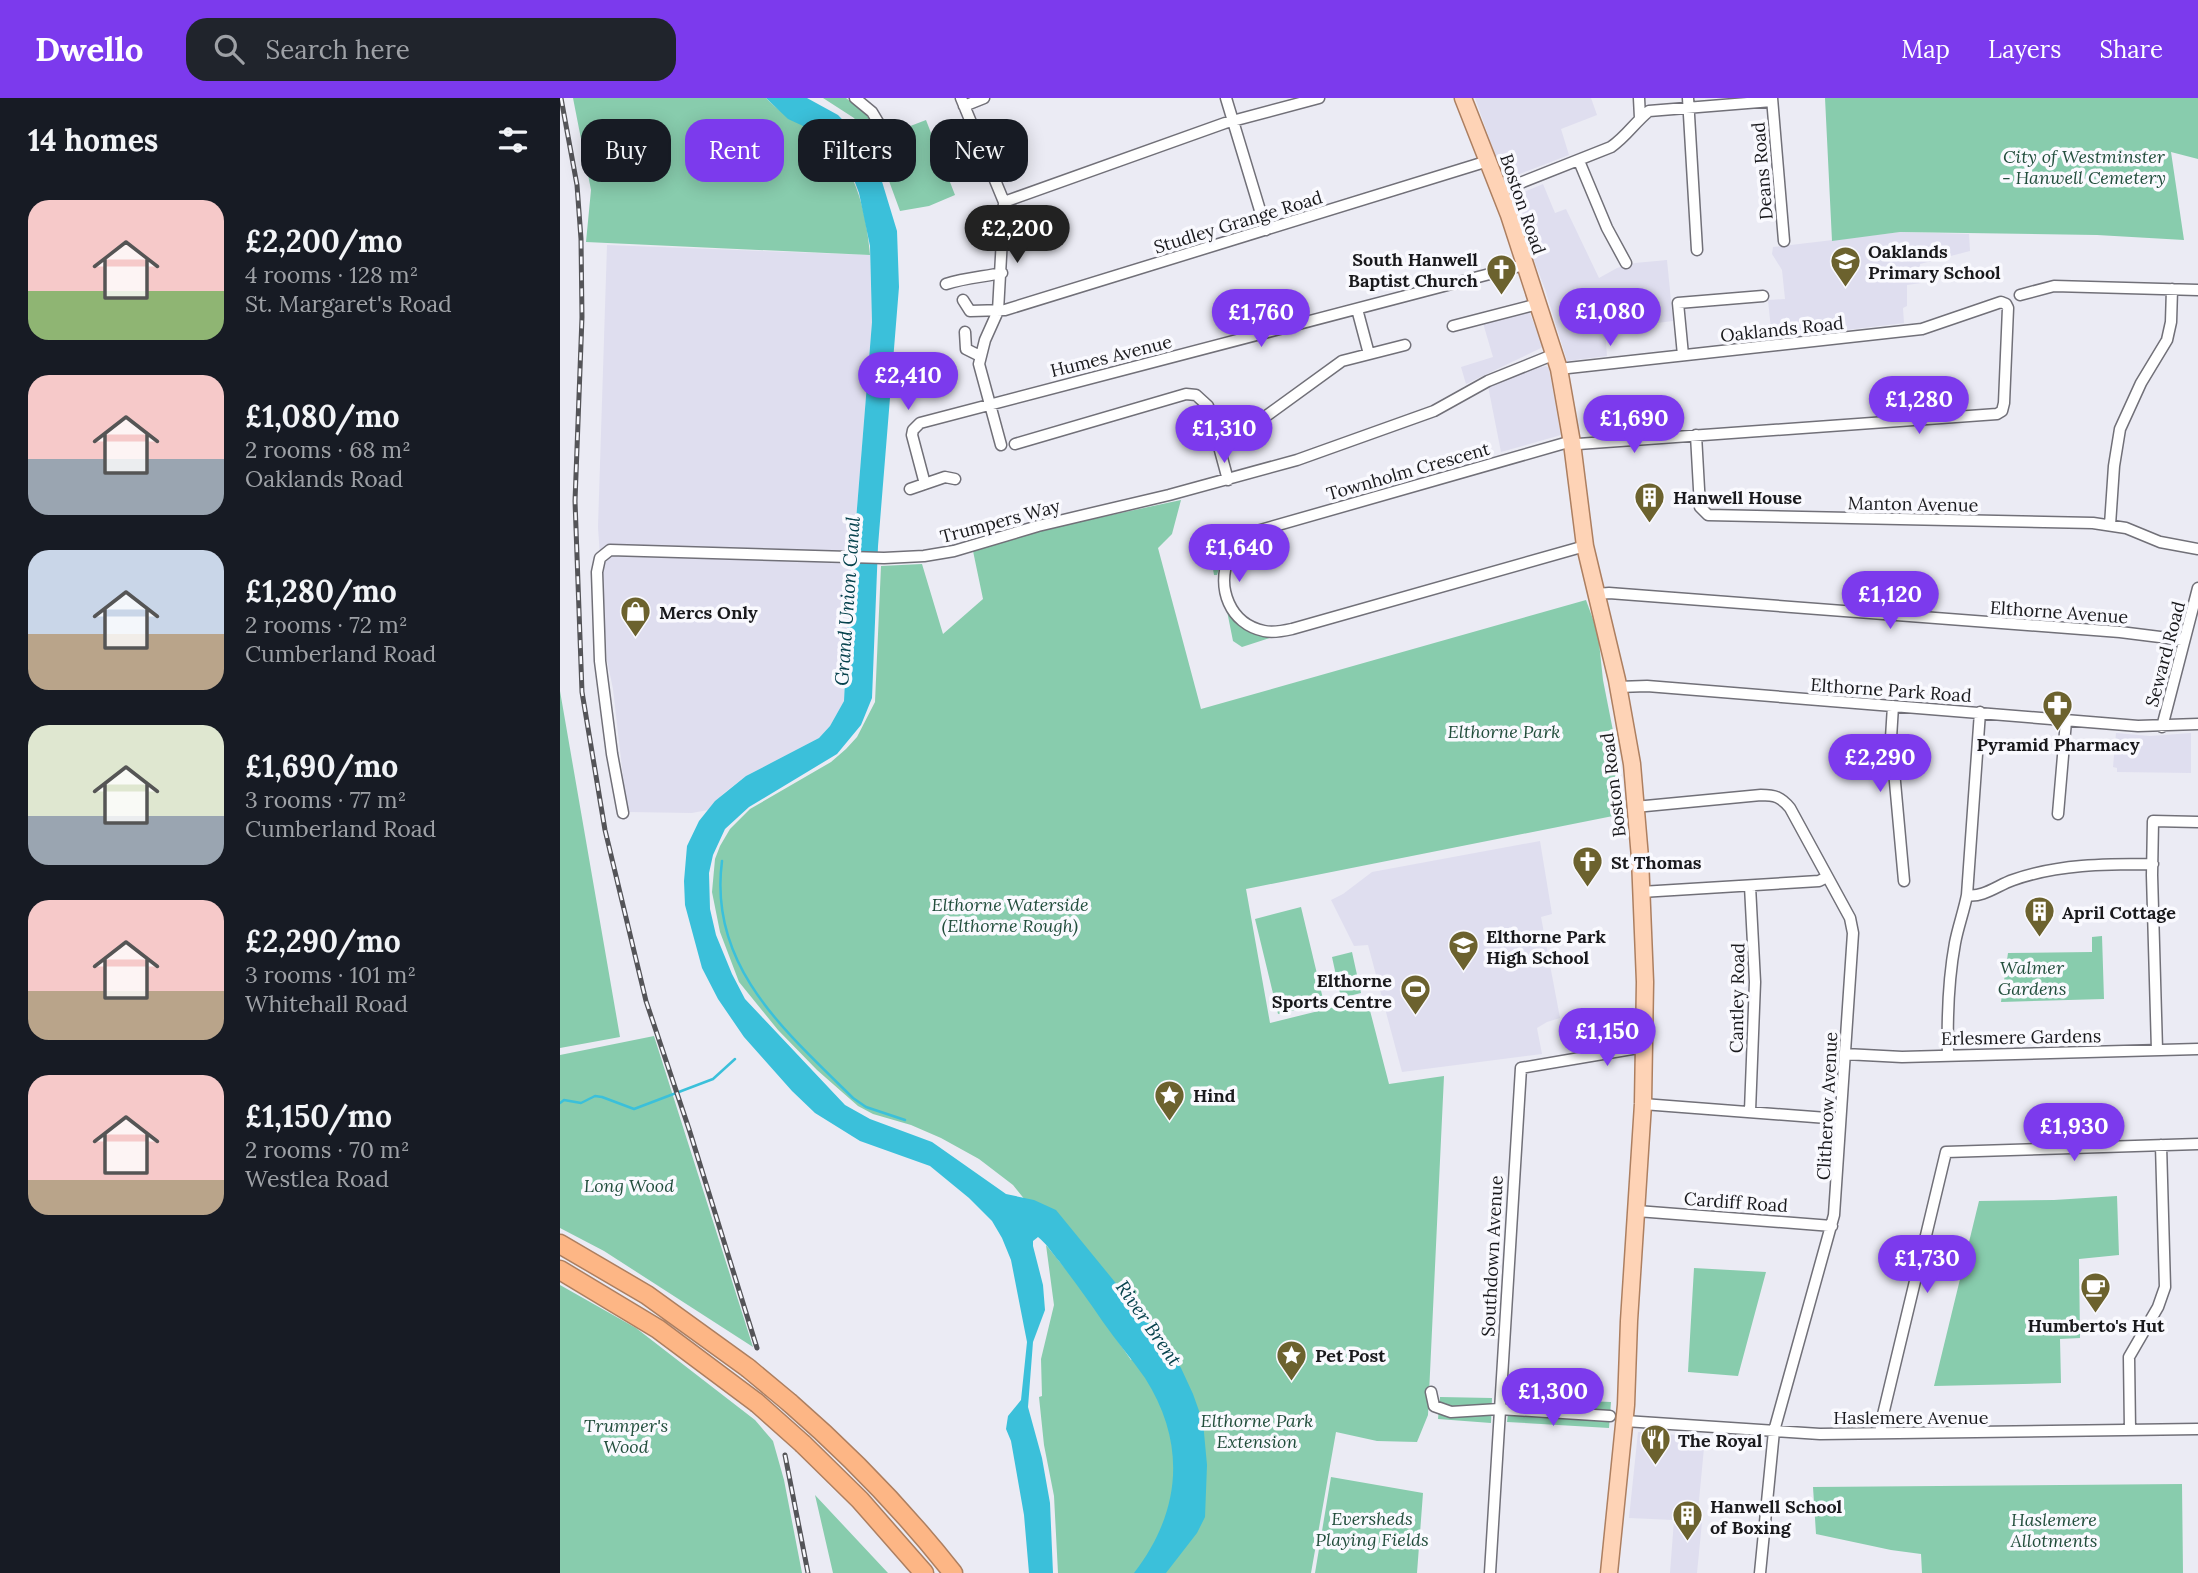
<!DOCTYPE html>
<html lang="en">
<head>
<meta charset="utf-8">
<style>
	body { margin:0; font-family:Lora,serif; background:#20242c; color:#f1f3f6; height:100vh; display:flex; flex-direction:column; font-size:26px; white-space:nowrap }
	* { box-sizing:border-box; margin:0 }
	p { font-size:23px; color:#9ea1a6 }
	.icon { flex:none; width:38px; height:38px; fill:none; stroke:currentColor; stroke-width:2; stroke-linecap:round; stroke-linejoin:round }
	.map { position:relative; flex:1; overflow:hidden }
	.details { display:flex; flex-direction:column; background:#171b24; width:560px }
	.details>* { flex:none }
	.banner { position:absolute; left:21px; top:21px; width:665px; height:63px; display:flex; gap:14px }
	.price { position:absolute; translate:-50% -60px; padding:0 16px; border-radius:24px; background:#7c3aed; color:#fff; font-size:23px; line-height:46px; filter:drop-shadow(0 2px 4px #0008) }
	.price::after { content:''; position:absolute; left:50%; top:42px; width:21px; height:16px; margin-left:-10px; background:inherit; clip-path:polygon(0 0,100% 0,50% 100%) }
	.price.active { background:#222; color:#fff }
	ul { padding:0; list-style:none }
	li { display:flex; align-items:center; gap:21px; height:175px; padding:0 28px }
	li span { display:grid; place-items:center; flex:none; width:196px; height:140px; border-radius:21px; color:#555 }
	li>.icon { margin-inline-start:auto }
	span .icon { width:84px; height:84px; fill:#fffc; stroke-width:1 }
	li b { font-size:30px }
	h2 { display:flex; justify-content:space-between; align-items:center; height:84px; padding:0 28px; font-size:30px }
	.chip { padding:0 24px; border-radius:21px; background:#171b24; box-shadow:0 4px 18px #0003; font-size:24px; line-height:63px }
	.chip.active { background:#7c3aed; color:#fff }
	header { display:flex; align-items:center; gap:42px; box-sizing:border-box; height:98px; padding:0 35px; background:#7c3aed; color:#fff }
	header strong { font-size:33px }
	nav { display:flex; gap:38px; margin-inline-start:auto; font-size:24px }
	.search { width:490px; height:63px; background:#20242c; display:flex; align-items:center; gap:18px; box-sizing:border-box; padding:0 24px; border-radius:21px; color:#9ea1a6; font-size:26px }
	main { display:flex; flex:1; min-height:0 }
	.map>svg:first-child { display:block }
	.built { fill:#dfdeef }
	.green { fill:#88ccad }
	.water { fill:#3bc0da }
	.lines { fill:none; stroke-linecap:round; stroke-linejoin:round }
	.stream { stroke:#3bc0da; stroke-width:2.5 }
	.street-casing { stroke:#717078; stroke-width:13 }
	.primary-casing { stroke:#ad7f60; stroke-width:19 }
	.highway-casing { stroke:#ad7f60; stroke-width:21 }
	.street { stroke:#fff; stroke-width:10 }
	.primary { stroke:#fed3b6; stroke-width:16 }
	.highway { stroke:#fdb685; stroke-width:18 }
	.rail-casing { stroke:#545458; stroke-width:5 }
	.rail { stroke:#f9f9fe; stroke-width:2.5; stroke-dasharray:8; stroke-linecap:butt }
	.highway-bridge-casing { stroke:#ad7f60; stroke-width:21; stroke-linecap:butt }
	.highway-bridge { stroke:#fdb685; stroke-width:18 }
	.labels { text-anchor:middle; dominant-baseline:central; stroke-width:7; stroke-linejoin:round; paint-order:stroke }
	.park-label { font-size:18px; font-style:italic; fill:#224e3c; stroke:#f9f9fe }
	.street-label { font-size:18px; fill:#19191c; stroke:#f9f9fe }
	.poi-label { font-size:18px; font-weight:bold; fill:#19191c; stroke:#f9f9fe; text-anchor:start }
	.water-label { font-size:19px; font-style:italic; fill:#06424d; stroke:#f9f9fe }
</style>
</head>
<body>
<header>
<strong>Dwello</strong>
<div class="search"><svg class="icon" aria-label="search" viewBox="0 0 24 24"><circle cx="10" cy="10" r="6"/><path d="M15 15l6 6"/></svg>Search here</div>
<nav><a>Map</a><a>Layers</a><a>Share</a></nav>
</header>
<main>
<section class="details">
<h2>14 homes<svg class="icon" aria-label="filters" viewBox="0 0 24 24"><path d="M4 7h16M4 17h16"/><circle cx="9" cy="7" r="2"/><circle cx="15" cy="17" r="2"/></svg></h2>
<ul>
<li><span style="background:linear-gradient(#f6c9c9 65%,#8fb573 0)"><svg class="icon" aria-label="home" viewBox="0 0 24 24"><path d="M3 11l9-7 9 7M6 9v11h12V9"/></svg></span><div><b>£2,200/mo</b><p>4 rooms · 128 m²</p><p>St. Margaret's Road</p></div></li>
<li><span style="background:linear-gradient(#f6c9c9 60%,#9aa5b1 0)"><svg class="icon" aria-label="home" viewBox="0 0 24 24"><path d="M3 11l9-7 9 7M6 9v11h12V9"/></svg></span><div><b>£1,080/mo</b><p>2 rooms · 68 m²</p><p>Oaklands Road</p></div></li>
<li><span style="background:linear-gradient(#c9d6e8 60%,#b9a48a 0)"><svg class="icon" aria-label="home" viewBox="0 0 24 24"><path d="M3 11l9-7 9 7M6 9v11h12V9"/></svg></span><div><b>£1,280/mo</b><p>2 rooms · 72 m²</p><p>Cumberland Road</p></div></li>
<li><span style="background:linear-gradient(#dfe7d0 65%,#9aa5b1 0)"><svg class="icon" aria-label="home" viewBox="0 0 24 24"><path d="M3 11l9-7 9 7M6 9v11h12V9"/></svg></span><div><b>£1,690/mo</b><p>3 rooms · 77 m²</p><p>Cumberland Road</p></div></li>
<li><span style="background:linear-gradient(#f6c9c9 65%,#b9a48a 0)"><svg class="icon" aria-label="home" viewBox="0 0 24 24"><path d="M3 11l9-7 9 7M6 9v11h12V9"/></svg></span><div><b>£2,290/mo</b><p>3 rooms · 101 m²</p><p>Whitehall Road</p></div></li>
<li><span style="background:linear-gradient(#f6c9c9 75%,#b9a48a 0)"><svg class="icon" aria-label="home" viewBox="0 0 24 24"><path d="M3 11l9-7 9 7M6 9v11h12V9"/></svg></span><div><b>£1,150/mo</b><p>2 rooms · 70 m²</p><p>Westlea Road</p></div></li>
</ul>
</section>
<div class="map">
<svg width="1638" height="1475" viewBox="0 0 1638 1475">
	<rect width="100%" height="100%" fill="#ebebf4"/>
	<path class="built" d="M915,0H1031L1037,17L1001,31L1009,57L944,82Z
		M983,86L995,115L1006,111L1039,180L1057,170L1075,165L1107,162L1113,223L1045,231L1047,258L1007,263L985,191L950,100Z
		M1340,134L1409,136L1410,153L1360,166L1361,185L1347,187V208L1343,210L1344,225L1212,241L1208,202L1225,201L1222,172L1212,156L1213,149Z
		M47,147L310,157L312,224L288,522L284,603L270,628L259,640L186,678L164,695L148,712L132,715L67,714L53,591L47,562L38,429Z
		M969,213L983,249L906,286L901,269L933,259L923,225Z
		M986,268L989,270L1001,337L941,354L928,288L957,274Z
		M1556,635L1590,638L1631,635V675L1557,674V670L1553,669Z
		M980,743L992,816L981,819L1000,920L987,924L977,930L982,956L842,974L808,847L794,848L771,802L783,796L812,774Z
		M1078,1334L1145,1339L1137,1423L1142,1424L1137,1475H1110L1114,1422L1069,1420Z"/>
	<path class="green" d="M13,0H206C223,18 236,21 254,34C295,62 306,111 310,157L26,144L31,92Z
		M263,0H286L305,15L319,34L307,38L294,20Z
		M1265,0H1638V61L1611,54L1624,142L1537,137L1340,134L1272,143Z
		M366,22L395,97L369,108L340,113L314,42Z
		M621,402L612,436L598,450L641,611L1026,502L1038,535L1043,582L1056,648L1063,716L686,791L710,925L807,901L829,986L884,978L868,1317L857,1344L817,1343L776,1334L751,1475H498L494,1398L484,1347L479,1299L482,1298L481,1261L494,1207L486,1147L522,1191L571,1262L588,1254L453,1087L419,1061L381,1040L351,1027L313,1016L298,1008L257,972L218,932L179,884L160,834L152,794L155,761L160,748L170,731L190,711L271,664L286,651L297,639L315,604L321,468L362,466L383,536L423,501L413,453L472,434Z
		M685,431L664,454L657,477H654C648,444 653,440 685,431Z
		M667,513C680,529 693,535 713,539L682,549L673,543Z
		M0,593L60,939L0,950Z
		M741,809L764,905L718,916L695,821Z
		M1542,838L1544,901L1441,904L1448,855L1532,854V839Z
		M792,854L801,895L781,900L772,859Z
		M94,938L193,1249L44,1153L0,1130V957Z
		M1557,1098L1559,1157L1519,1161L1520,1240L1500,1241L1501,1285L1374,1288L1419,1103L1494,1102Z
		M1134,1170L1206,1174L1178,1278L1128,1274Z
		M0,1187L76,1230L195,1322L213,1343L224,1382L242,1475H0Z
		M880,1299L932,1300L931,1325L878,1321Z
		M950,1300L1051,1304L1049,1330L947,1324Z
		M771,1379L863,1395L857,1475H755Z
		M1622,1386L1623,1475H1362L1361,1456L1331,1452L1256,1436L1253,1389Z
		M255,1397L328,1475H273Z"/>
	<path class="water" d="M206,0H247L278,17L301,41L320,77L337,133L339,189L318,448L312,600L301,627L277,656L189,709L165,731L153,757L149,775L150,811L156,837L172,876L185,901L285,1007L310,1021L372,1044L446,1096L474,1102L496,1112L604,1244L621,1270L633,1296L643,1324L647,1367L645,1419L637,1435L606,1475H574C621,1414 627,1346 585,1280C572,1261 556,1243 543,1224C529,1203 514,1183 499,1163C492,1155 486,1145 478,1139L473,1143V1148L483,1187L485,1212L473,1244L468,1309L482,1360L490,1405L493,1475H469L464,1417L451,1343L446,1331L448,1318L461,1302L467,1244L451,1162L442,1140L432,1123L409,1100L370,1068L300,1043L255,1015L232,993L184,939L158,901L142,870L125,807L124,783L127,748L139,723L155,703L186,678L259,640L270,628L284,603L288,522L312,224L310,148L299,95L293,79L283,63L254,33L228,21Z"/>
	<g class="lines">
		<path class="stream" d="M162,763C148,868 225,933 293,1000L306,1009L345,1022
			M0,1005L4,1002L21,1005L35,998L42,999L74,1011L153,981L175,961"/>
		<defs>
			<path id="street" d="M295,0L312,14L318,24
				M401,0L444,104L438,213L425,242L419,266L441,347
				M666,0L706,132
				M1079,0L1080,20
				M1128,0L1137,152
				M1212,0L1224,143
				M404,8L424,0
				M1019,63L1047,130L1066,165
				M940,93L1051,49C1066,39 1075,24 1089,13L1212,3
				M444,104L665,25L759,0
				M386,186C404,180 422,179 442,175
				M1460,197L1494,188L1638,192
				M403,202L410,213L445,212L928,63
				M797,211L809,256
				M893,228L978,206
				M405,234L406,251L420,258
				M1123,257L1118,205L1203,198
				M999,271L1362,231L1441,204L1446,206L1448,210L1444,305L1442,313L1437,316L1018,346L1005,345L690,435C682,442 673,449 669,459C656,490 670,526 704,533C713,535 723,533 732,531L1025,448
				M702,321L782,263L845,247
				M1136,337L1140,409L1148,417L1533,425L1566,430L1600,444L1638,451
				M455,346L626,296L636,297L648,308L668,382
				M365,386L352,337L353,332L360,325L964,167
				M350,391L385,379L395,381
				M1550,427L1554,368L1560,331L1581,285L1607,242L1611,224L1612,191
				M1037,496L1049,495L1560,534L1624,542
				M1058,589L1087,588L1578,628L1638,626
				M1333,608L1331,640L1344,783
				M1602,629L1638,490
				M1075,709L1201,697C1215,697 1221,699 1230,710L1290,820L1293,835L1274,1117L1214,1333L1200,1475
				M63,715L52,656L40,563L37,474L40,460L50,452L324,460L364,458L394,453L478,428L609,397L737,362L874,313L928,283L995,256
				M1498,716L1506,623
				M1081,794L1259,783L1267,779
				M1407,797L1420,614
				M1597,952L1592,777L1593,723L1638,724
				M1285,956L1342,959L1638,951
				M1388,957C1387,919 1388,883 1395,845C1398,829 1404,813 1407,797C1423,800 1438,787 1453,782C1498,766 1545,766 1593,766
				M961,970L1084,949
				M1083,1006L1280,1021
				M1190,1013L1195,884L1190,788
				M1077,1113L1272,1128
				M871,1294L874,1308L891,1314L939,1311L1050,1318
				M1065,1323L1260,1336L1638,1331
				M1570,1332L1569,1259L1598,1209L1605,1189L1601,1047
				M1321,1335V1325L1386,1054L1638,1046
				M930,1475L961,970"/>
			<path id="primary" d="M903,0L949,117L999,271L1012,345L1025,448L1057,582L1072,666L1080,760L1085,884L1083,1006L1069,1223L1066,1307L1049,1475"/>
			<path id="highway" d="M0,1146L87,1197L188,1270
				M0,1172L98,1231L197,1305
				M230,1305C290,1357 344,1413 393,1475
				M243,1346L300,1402L364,1475"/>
		</defs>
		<use href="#street" class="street-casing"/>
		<use href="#primary" class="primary-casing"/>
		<use href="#highway" class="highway-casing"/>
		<use href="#street" class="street"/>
		<use href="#primary" class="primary"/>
		<use href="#highway" class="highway"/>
		<defs>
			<path id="rail" d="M1,0L17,87L21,141L22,219L15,403L22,594L45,732L86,903L129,1031L197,1250
				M225,1357L248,1475"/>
		</defs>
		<use href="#rail" class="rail-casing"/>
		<use href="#rail" class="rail"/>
		<defs>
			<path id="highway-bridge" d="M188,1270L230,1305
				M197,1305L243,1346"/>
		</defs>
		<use href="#highway-bridge" class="highway-bridge-casing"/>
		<use href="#highway-bridge" class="highway-bridge"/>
	</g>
	<defs>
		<symbol id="school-pin" viewBox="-11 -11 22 30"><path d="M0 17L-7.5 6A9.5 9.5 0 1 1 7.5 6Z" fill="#6c622e" stroke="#f9f9fe"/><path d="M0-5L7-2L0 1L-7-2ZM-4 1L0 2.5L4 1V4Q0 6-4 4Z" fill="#fff"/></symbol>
		<symbol id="church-pin" viewBox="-11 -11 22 30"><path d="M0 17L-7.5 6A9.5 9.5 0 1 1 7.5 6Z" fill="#6c622e" stroke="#f9f9fe"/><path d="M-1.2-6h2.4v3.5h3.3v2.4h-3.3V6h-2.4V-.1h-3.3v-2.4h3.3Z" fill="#fff"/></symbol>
		<symbol id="building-pin" viewBox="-11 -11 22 30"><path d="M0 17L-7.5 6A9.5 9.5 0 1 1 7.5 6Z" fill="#6c622e" stroke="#f9f9fe"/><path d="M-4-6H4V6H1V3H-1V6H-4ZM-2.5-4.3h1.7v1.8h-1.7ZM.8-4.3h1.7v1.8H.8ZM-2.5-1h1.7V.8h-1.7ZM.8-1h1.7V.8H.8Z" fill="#fff"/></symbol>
		<symbol id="shop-pin" viewBox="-11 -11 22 30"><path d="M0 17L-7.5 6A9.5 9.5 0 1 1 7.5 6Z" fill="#6c622e" stroke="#f9f9fe"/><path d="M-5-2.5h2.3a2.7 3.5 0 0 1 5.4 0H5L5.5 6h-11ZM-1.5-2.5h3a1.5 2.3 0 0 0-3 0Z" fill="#fff"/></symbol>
		<symbol id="pharmacy-pin" viewBox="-11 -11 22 30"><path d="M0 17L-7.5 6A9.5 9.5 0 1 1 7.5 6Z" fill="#6c622e" stroke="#f9f9fe"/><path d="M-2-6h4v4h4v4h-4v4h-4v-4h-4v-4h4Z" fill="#fff"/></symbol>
		<symbol id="stadium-pin" viewBox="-11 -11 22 30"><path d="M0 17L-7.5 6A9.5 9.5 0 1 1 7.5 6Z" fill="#6c622e" stroke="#f9f9fe"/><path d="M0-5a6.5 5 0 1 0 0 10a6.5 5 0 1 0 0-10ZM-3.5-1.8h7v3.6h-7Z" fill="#fff"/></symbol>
		<symbol id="sight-pin" viewBox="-11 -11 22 30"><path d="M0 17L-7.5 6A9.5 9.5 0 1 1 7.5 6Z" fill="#6c622e" stroke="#f9f9fe"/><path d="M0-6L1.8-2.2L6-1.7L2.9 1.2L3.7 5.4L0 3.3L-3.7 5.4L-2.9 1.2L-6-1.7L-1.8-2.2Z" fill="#fff"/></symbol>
		<symbol id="cafe-pin" viewBox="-11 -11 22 30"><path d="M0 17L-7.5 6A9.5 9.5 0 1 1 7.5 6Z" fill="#6c622e" stroke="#f9f9fe"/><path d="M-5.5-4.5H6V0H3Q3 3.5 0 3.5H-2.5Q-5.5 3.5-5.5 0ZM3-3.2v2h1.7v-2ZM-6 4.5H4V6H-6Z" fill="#fff"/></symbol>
		<symbol id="restaurant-pin" viewBox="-11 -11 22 30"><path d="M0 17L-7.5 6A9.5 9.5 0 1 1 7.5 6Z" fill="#6c622e" stroke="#f9f9fe"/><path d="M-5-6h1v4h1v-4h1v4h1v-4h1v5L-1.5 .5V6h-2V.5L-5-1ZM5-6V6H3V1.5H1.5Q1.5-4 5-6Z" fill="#fff"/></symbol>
	</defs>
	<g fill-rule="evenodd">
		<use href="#school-pin" x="1268" y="146" width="35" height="47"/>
		<use href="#church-pin" x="924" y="154" width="35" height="47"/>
		<use href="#building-pin" x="1072" y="382" width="35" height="47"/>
		<use href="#shop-pin" x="58" y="496" width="35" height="47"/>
		<use href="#pharmacy-pin" x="1480" y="590" width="35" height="47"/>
		<use href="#church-pin" x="1010" y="746" width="35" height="47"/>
		<use href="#building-pin" x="1462" y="796" width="35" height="47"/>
		<use href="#school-pin" x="886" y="830" width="35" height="47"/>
		<use href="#stadium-pin" x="838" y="874" width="35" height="47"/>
		<use href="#sight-pin" x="592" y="980" width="35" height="47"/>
		<use href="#cafe-pin" x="1518" y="1172" width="35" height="47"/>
		<use href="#sight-pin" x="714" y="1240" width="35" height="47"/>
		<use href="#restaurant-pin" x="1078" y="1324" width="35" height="47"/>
		<use href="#building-pin" x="1110" y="1400" width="35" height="47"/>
	</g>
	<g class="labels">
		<g class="park-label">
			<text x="1524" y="58">City of Westminster<tspan x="1524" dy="21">- Hanwell Cemetery</tspan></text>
			<text x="944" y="633">Elthorne Park</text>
			<text x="450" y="806">Elthorne Waterside<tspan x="450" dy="21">(Elthorne Rough)</tspan></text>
			<text x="1472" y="869">Walmer<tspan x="1472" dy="21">Gardens</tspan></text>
			<text x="69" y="1087">Long Wood</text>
			<text x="697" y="1322">Elthorne Park<tspan x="697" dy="21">Extension</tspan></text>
			<text x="66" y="1327">Trumper's<tspan x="66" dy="21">Wood</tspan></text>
			<text x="812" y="1420">Eversheds<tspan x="812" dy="21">Playing Fields</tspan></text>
			<text x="1494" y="1421">Haslemere<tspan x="1494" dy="21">Allotments</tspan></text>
		</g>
		<g class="street-label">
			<text transform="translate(1202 73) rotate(-95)">Deans Road</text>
			<text transform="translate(963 106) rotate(71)">Boston Road</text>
			<text transform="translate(678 124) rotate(-17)">Studley Grange Road</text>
			<text transform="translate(1222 231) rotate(-6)">Oaklands Road</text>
			<text transform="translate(551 258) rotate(-14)">Humes Avenue</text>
			<text transform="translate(848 373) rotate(-16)">Townholm Crescent</text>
			<text transform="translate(1353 406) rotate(1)">Manton Avenue</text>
			<text transform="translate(440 423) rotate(-15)">Trumpers Way</text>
			<text transform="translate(1499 514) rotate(4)">Elthorne Avenue</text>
			<text transform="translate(1605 556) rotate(-75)">Seward Road</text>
			<text transform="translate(1331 592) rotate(4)">Elthorne Park Road</text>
			<text transform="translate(1053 687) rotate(-97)">Boston Road</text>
			<text transform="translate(1177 900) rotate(-89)">Cantley Road</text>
			<text transform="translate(1461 939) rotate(-1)">Erlesmere Gardens</text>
			<text transform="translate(1267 1008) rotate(-87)">Clitherow Avenue</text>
			<text transform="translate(1176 1104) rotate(4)">Cardiff Road</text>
			<text transform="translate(932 1158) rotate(-87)">Southdown Avenue</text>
			<text x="1351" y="1319">Haslemere Avenue</text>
		</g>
		<g class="poi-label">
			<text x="1308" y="153">Oaklands<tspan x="1308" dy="21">Primary School</tspan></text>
			<text x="918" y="161" text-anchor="end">South Hanwell<tspan x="918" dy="21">Baptist Church</tspan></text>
			<text x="1113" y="399">Hanwell House</text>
			<text x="99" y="514">Mercs Only</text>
			<text x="1498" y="646" text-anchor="middle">Pyramid Pharmacy</text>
			<text x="1051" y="764">St Thomas</text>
			<text x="1502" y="814">April Cottage</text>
			<text x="926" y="838">Elthorne Park<tspan x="926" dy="21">High School</tspan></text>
			<text x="832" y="882" text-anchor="end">Elthorne<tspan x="832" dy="21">Sports Centre</tspan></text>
			<text x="633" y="997">Hind</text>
			<text x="1536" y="1227" text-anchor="middle">Humberto's Hut</text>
			<text x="755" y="1257">Pet Post</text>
			<text x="1118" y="1342">The Royal</text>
			<text x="1150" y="1408">Hanwell School<tspan x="1150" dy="21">of Boxing</tspan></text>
		</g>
		<g class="water-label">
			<text transform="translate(287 503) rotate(-86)">Grand Union Canal</text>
			<text transform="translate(589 1225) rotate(55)">River Brent</text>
		</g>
	</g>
</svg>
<b class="price active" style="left:457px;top:167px">£2,200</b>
<b class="price" style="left:1050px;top:250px">£1,080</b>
<b class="price" style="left:701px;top:251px">£1,760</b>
<b class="price" style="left:348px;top:314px">£2,410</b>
<b class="price" style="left:1359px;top:338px">£1,280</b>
<b class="price" style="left:1074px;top:357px">£1,690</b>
<b class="price" style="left:664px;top:367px">£1,310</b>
<b class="price" style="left:679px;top:486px">£1,640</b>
<b class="price" style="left:1330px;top:533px">£1,120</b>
<b class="price" style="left:1320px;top:696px">£2,290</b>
<b class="price" style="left:1047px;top:970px">£1,150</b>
<b class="price" style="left:1514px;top:1065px">£1,930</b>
<b class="price" style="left:1367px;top:1197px">£1,730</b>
<b class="price" style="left:993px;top:1330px">£1,300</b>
<div class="banner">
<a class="chip">Buy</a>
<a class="chip active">Rent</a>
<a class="chip">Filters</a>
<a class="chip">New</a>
</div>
</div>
</main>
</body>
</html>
